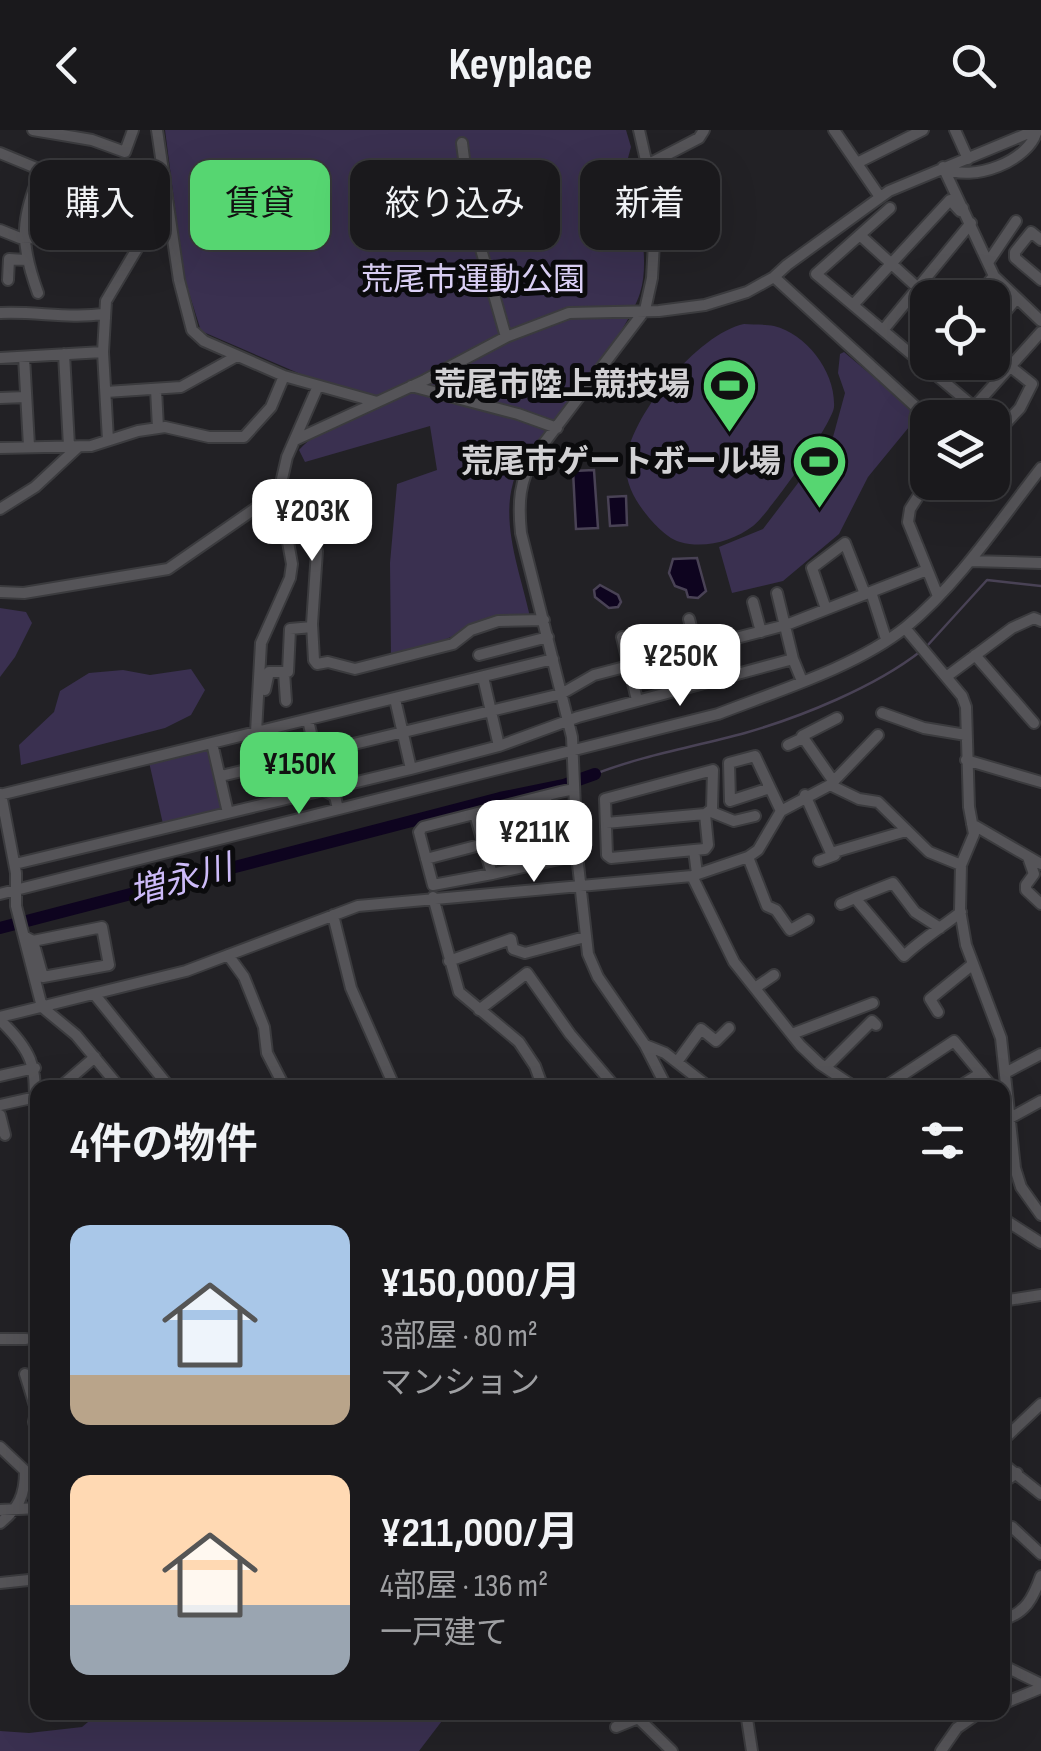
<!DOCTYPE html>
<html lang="ja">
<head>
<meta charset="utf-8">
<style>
	body { margin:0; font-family:"Sofia Sans Condensed","Noto Sans JP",sans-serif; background:#232225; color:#f1f3f6; height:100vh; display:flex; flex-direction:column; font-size:38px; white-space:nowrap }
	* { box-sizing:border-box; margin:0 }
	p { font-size:32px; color:#9fa0a3 }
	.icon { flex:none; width:55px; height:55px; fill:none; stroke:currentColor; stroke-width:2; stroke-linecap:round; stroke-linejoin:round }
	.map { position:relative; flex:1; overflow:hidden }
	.side { position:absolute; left:30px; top:950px; width:980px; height:640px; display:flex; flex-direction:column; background:#1a191c; border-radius:20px; box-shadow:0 10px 40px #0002,0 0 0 2px #38383b }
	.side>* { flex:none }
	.top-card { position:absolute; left:30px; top:30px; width:982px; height:90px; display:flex; gap:20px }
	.buttons { position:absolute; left:910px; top:150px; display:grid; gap:20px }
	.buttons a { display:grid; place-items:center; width:100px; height:100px; border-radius:20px; background:#1a191c; box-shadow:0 10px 40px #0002,0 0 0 2px #38383b; font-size:50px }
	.price { position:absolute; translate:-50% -85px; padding:0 22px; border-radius:20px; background:#fff; color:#222; font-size:32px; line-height:65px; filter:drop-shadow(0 2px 5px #0008) }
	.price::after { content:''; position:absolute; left:50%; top:60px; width:30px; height:22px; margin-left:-15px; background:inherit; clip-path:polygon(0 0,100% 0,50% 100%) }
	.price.on { background:#56d671; color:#111 }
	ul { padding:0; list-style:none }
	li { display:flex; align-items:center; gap:30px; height:250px; padding:0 40px }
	li span { display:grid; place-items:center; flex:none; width:280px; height:200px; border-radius:20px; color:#555 }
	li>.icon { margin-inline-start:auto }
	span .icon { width:120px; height:120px; fill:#fffc; stroke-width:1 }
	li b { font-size:42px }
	h2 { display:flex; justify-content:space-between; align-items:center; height:120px; padding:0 40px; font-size:42px }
	.tag { padding:0 35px; border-radius:20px; background:#1a191c; box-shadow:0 10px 40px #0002,0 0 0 2px #38383b; font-size:35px; line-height:90px }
	.tag.on { background:#56d671; color:#111 }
	header { display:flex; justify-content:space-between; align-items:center; height:130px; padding:0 40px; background:#1a191c; font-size:45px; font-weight:700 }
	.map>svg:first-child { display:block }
	.green { fill:#3a3050 }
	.water { fill:#0e041f; stroke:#494255; stroke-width:2.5 }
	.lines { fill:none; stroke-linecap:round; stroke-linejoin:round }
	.stream { stroke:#494255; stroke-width:2.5 }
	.river { stroke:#0e041f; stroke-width:12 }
	.minor-casing { stroke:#3b3b3e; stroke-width:14 }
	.minor { stroke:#555458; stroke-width:10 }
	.labels { text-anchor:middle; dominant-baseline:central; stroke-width:10; stroke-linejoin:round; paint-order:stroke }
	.park-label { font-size:32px; fill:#ded3f9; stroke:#0b0b0d }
	.poi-label { font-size:32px; font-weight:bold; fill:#d2d1d4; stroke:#0b0b0d; text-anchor:end }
	.water-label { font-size:35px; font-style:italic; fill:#cdbbf9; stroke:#0b0b0d }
</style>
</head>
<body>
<header><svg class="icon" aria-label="back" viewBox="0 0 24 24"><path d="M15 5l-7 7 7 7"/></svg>Keyplace<svg class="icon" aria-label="search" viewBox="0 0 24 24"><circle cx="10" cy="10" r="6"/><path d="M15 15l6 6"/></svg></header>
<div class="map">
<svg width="1041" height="1621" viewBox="0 0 1041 1621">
	<rect width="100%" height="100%" fill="#222125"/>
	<path class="green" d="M165,0H626L631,17L628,28C640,49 640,71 642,95C643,117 647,141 640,163C630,196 579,263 556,290C539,310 520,327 513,353C501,396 521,445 530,487H497L430,516L391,527L390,433L397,354L437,340L430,296L305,332L299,320C319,298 351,288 377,277L201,201L184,147Z
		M744,194C753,195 765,194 774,196C807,204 836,243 834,277C833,293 767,386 753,396C733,411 705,419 680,412C668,409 653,393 646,384C634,369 626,354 626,335C627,288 699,203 744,194Z
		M844,222L915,282L909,297L868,347L839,404L783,451L732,463L719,417L763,399L833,307L845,263L838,243L840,224Z
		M0,478L26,482L32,493L15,527L0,547Z
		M191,539L205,560L191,585L165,598L21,635L19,615L54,582L60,561L89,543L123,540L150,545Z
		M213,617L225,677L163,694L149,632Z
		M100,1582H448V1583L419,1621H0V1601L29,1603L82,1597Z"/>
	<path class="water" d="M594,340L598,398L576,399L573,341Z
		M626,366L627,395L610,396L608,367Z
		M697,428L706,461L698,468L688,467L686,460L675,456L669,443L673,429Z
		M600,455L618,465L621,472L618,477L609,478L595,467L594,460Z"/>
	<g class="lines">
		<path class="stream" d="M927,516L987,450L1041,456
			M595,644C644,625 694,617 745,603C801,587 875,557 921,521"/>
		<path class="river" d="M0,798L500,668L564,655L595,644"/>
		<defs>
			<path id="minor" d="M33,0L92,10L125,22L133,0
				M157,0L179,150L192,200L204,211L284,246L377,272
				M639,0L647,35L654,113L652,148L645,180L535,325C519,351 518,373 521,403L572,607L577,725L588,824L598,847L645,915L667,958
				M834,0L880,67
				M955,0L968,29
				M462,13L471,84L506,207
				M0,23L41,40C21,91 19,111 38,163
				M857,33L923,0
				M647,35L699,8L704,0
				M943,37L994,146L1041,191
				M944,38C972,53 1030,31 1037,0
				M890,78L816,144L974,277L1041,202
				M0,100L20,108L74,107L80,104L88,68C118,56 132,71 154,90
				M862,107L929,168
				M1041,110L1031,102L1015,122V128L1041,150
				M989,131L1016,91
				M774,147L916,277L928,292
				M8,150L9,129L26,130
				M976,168L994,146
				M853,175L950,70L960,81L963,78
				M0,183C35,181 68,189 103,184
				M992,198L1016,169
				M884,199L971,93
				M992,222L1032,254L1020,278L992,308
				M64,224L69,316
				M24,227L29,316
				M0,228L103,222
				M944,251L962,232
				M411,256L518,284L557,298
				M156,259L158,298
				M106,262L181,257L237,226
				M0,268L26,267
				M964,288L974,277L986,288
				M108,310L103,222L106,171L154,90L168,85
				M295,310L425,250L506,207L569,183L659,181L705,175L747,162L774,147L787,135L889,61L1036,0
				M0,318L91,316L138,301L165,297L209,307H244L271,277L284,246
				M928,351L910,379L908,392L938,466
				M0,379L35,357L78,317
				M289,406L327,386
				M317,421L312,494L314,530L317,534L328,532L355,539L453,514L471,500L498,491L544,490
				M970,431L1041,433
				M0,462L24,463L168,439L279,362
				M871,462L886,509
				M777,463L793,529
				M753,472L761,502
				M826,479L812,438L845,413L865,464
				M689,489L705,552
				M905,498L962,566L966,577L969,677L974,704L961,735L960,780L966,815L1001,908L1015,1038L1021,1057L1041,1085
				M622,507L637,570
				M479,525L548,507
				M975,525L1034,593
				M284,542L286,571
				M483,547L499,616
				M946,547L1012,498L1034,488L1041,491
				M265,560L269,542H288L290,499L312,497
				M395,569L411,639
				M882,583L924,598L966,605
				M308,590L324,660L335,666L338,679
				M256,602L261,513L290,448L292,434L279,362L287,327L318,256
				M212,613L228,683
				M788,615L803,608
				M966,630L1041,652
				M221,646L561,564L594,545L786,495L927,440
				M834,652L802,606L837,588
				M831,654L878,605
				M770,658L730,671L729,633L755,626L781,681
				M1,664L16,743V776L42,877L76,905L120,958
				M0,665L553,529
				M805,665L831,723L906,701
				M709,681L734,691L755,686
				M475,684L492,744L433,755L419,702L423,697L560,662L574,659
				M606,693L705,684
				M972,694L1041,734
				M553,696L557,727
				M694,720L611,728L607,725L605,669L713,640L712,679L705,684L708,715L705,719L694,720L697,744
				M748,727L767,776L776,780L790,800L808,790
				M1028,727L1034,744L1026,755V760L1041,774
				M426,729L553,696L545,666
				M819,731L835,725
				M15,734L411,639L499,616L578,587L793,529L802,551
				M492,744L577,725
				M692,746L734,832L800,915L820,934L856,958
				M0,764L718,584C777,561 856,537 906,497C959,453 999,392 1041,338
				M433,767L459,862L519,912L535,936L543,958
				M841,774L855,768
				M333,785L351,858L395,958
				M940,798L915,782L893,753L855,768L904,826C922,809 942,797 961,782
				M24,806L33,811L102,797L109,835L43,847L33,811
				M228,825L244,847L264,897L267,923L285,958
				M449,831L511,809L513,819L525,823L585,807
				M755,858L774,845
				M95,865L170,958
				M479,880L527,843L570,904L616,958
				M938,882L930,869L973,834
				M0,887L186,841L358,776L692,746L748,727L758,720L781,681L830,655L859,669L878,672L929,722L961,735
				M0,890C48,936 29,948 38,1004
				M792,904L873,873
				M645,915L665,923L710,958
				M677,932L701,899L716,911L729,898
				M826,937L872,891L876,895
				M1005,943L1041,924
				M0,946L35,938
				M59,958L95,927
				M883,958L954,911L993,958
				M957,958L981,943
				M0,975L36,967
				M0,985L5,1005
				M1010,988L1041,971
				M1002,1088L1041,1113
				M1002,1171L1041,1165
				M0,1209H26
				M25,1244L35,1276
				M38,1273L34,1292L38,1306
				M1002,1311L1041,1274
				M0,1317L38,1353
				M1002,1333L1041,1364
				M1002,1353L1017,1343
				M0,1380L38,1378
				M0,1393C19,1378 25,1365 25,1341
				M1002,1408L1012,1397L1041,1424
				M0,1453L38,1449
				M1002,1490C1026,1483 1033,1468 1041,1446
				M1002,1535L1041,1554
				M1002,1574L1041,1558
				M746,1582L752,1621
				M616,1597L638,1588L672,1621
				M941,1621L957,1598L980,1582"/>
		</defs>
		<use href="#minor" class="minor-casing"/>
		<use href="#minor" class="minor"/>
	</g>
	<defs>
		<symbol id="stadium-pin" viewBox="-11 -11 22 30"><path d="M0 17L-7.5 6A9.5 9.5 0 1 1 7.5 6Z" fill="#56d671" stroke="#0b0b0d"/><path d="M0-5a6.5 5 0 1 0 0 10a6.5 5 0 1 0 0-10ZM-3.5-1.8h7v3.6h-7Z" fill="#111"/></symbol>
	</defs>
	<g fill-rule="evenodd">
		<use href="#stadium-pin" x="698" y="224" width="63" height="86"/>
		<use href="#stadium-pin" x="788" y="300" width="63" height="86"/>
	</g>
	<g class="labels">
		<g class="park-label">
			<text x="473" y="150">荒尾市運動公園</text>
		</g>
		<g class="poi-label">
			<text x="690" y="255">荒尾市陸上競技場</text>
			<text x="781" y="332">荒尾市ゲートボール場</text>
		</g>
		<g class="water-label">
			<text transform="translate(181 751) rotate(-15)">増永川</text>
		</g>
	</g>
</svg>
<div class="buttons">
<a><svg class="icon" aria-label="locate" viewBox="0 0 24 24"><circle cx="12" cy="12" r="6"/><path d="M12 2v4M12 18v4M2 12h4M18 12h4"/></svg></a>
<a><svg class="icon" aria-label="layers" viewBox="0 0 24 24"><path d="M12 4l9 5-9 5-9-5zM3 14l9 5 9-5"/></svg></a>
</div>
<b class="price" style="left:312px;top:434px">¥203K</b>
<b class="price" style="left:680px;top:579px">¥250K</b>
<b class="price on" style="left:299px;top:687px">¥150K</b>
<b class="price" style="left:534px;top:755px">¥211K</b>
<div class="top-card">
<a class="tag">購入</a>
<a class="tag on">賃貸</a>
<a class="tag">絞り込み</a>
<a class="tag">新着</a>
</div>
<section class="side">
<h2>4件の物件<svg class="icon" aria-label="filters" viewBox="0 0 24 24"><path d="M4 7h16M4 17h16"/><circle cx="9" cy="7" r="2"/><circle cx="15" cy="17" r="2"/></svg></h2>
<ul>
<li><span style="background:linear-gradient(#a9c7e8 75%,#b9a48a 0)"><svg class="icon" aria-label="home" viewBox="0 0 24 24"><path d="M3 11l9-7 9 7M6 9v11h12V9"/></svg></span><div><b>¥150,000/月</b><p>3部屋 · 80 m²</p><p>マンション</p></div></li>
<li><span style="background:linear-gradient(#ffd9b3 65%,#9aa5b1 0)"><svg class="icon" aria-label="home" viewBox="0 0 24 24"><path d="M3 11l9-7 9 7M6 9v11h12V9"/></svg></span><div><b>¥211,000/月</b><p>4部屋 · 136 m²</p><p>一戸建て</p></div></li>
</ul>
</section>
</div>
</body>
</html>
